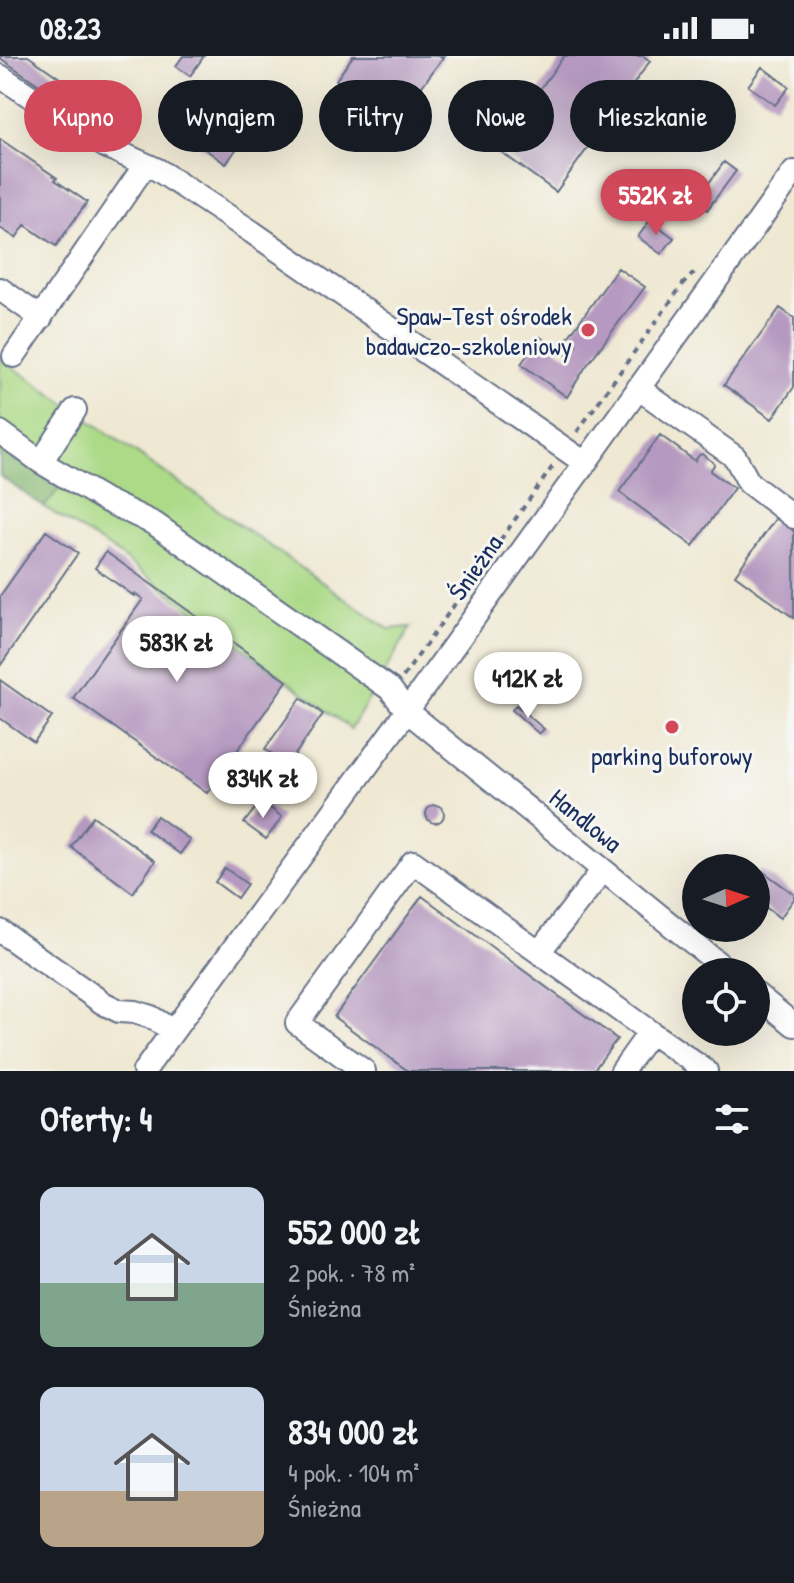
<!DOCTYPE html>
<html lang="pl">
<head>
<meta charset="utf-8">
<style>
	body { margin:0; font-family:"Patrick Hand",sans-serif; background:#20242c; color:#f1f3f6; height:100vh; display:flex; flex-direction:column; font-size:30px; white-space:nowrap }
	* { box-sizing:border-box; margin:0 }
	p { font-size:26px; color:#9ea1a6 }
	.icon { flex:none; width:44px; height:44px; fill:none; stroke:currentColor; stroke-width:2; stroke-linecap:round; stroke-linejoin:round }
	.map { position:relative; height:1015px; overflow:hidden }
	.sheet { display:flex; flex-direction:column; background:#171b24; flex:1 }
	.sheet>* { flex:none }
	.top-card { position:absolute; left:24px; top:24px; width:746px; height:72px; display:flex; gap:16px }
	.needle { width:52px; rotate:87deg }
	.fabs { position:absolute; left:682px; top:798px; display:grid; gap:16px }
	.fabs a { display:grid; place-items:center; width:88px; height:88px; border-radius:50%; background:#171b24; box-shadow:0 8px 32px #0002; font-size:40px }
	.price { position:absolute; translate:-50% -68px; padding:0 18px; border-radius:28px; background:#fff; color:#222; font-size:26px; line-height:52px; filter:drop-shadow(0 2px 4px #0008) }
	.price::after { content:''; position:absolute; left:50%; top:48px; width:24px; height:18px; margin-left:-12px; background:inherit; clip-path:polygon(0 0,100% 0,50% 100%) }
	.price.selected { background:#d1495b; color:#fff }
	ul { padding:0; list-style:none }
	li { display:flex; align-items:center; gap:24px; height:200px; padding:0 40px }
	li span { display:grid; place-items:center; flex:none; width:224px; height:160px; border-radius:16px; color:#555 }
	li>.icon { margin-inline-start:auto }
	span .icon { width:96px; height:96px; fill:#fffc; stroke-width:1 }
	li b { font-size:34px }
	h2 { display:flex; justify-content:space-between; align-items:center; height:96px; padding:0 40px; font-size:34px }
	.chip { padding:0 28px; border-radius:36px; background:#171b24; box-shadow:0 8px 32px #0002; font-size:28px; line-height:72px }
	.chip.selected { background:#d1495b; color:#fff }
	.status { display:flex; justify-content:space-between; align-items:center; height:56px; padding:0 40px; background:#171b24; direction:ltr }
	.status svg { height:22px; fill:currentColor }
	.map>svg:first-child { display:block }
	.green { fill:#acda87; stroke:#648472; stroke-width:2 }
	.forest { fill:#89ba74; stroke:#527469; stroke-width:2 }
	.building { fill:#b599c0 }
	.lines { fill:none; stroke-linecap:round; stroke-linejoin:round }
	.minor-casing { stroke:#657087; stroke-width:26 }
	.path { stroke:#657087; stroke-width:4; stroke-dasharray:6 6; stroke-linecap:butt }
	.minor { stroke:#fff; stroke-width:22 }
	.poi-dot { fill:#d1495b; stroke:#f6f6f2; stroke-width:3 }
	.labels { text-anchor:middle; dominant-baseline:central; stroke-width:6; stroke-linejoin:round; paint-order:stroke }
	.poi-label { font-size:26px; fill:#1b2f5e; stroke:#f6f6f2; text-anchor:end }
	.street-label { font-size:26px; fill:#1b2f5e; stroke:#f6f6f2 }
</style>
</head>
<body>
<div class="status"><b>08:23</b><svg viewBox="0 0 49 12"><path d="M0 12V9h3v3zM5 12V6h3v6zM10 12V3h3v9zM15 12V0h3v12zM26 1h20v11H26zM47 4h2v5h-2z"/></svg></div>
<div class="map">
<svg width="794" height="1015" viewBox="0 0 794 1015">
	<rect width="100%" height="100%" fill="#f6f6f2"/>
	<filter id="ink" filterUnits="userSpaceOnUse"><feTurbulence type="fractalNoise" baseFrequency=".0125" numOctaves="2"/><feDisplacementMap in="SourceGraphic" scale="16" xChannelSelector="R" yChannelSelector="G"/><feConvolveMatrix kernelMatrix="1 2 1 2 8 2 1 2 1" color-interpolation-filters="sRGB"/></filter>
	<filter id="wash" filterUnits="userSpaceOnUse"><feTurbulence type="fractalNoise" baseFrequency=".006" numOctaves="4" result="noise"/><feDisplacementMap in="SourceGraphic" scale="32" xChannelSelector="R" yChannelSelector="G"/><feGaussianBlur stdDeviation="1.8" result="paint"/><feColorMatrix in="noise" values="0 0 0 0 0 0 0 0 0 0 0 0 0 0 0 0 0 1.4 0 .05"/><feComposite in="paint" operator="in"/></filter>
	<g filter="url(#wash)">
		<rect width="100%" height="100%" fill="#efe8d2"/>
		<path class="green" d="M0,302L389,573L411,571L351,673L111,493L44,451L60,431L23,409L0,392Z"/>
		<path class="forest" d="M0,392L23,409L60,431L44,451L0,420Z"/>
		<g id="blocks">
			<path class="building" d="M0,0H28L74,32L64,46L0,2Z
				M183,0H204L190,20L176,10Z
				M353,0H444L395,67L336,24Z
				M564,0H643L650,5L556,136L497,93Z
				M762,11L789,31L775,49L748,30Z
				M185,55L237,92L226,108L174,71Z
				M0,83L57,122L55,124L87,146L56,190L25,169L16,182L0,172Z
				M724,106L736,115L707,154L696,145Z
				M650,164L674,182L661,198L638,181Z
				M618,212L645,231L585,312L567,341L521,308L540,281L568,300L576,289L567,283Z
				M780,252L794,262V331L772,363L724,329Z
				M660,379L695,405L699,399L702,398L713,406L714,409L710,415L734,432L693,490L619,436Z
				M776,462L794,475V562L735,519Z
				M46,475L78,497L0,610V540Z
				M106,496L287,625L207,737L73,642L143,543L135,538L134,540L95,512Z
				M0,624L52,661L34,686L0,662Z
				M301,642L323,658L288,709L265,693Z
				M516,649L544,673L539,678L512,654Z
				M261,745L282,761L266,783L244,767Z
				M426 758a9 9 0 1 1 18 0a9 9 0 1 1-18 0Z
				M93,760L155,805L133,837L71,791Z
				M157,760L190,784L180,798L147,774Z
				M225,812L247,828L237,842L215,826Z
				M761,814L794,838V843L780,862L756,844V820Z
				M422,840L617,983L593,1015H408L334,961Z"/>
		</g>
	</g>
	<g filter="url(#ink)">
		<use href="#blocks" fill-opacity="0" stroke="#657087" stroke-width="2"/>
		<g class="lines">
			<defs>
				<path id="minor" d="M0,20L105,90L158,114L252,176L585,407
					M0,233L41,262
					M14,300L145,109
					M638,332L735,401L749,427L794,461
					M0,376L41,406L105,444L155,468L390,633L407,655L729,916
					M41,406L75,354
					M0,875L103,947L119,955L135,956L151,961L173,975
					M539,896L603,814
					M756,938L794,969
					M650,976L706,1015
					M144,1015L407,655L794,116
					M364,1015L297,967L413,806L650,976L622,1015"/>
			</defs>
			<use href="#minor" class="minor-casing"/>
			<path class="path" d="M577,376L683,228L695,216
				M403,621L553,410"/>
			<use href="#minor" class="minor"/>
		</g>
	</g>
	<g class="poi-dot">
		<circle cx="588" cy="274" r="8"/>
		<circle cx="672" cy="671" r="8"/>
	</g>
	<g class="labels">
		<g class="poi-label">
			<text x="572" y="259">Spaw-Test ośrodek<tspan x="572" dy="30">badawczo-szkoleniowy</tspan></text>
			<text x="672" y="699" text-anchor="middle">parking buforowy</text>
		</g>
		<g class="street-label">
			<text transform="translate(475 511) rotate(-55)">Śnieżna</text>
			<text transform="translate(586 764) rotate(39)">Handlowa</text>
		</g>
	</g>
</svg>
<div class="fabs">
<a><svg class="needle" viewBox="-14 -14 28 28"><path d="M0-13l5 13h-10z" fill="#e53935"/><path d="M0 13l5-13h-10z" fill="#9ea1a6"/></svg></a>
<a><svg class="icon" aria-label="locate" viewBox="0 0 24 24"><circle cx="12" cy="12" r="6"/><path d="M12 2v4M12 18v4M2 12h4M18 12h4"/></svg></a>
</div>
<b class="price selected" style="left:656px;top:181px">552K zł</b>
<b class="price" style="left:177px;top:628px">583K zł</b>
<b class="price" style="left:528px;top:664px">412K zł</b>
<b class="price" style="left:263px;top:764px">834K zł</b>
<div class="top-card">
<a class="chip selected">Kupno</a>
<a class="chip">Wynajem</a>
<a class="chip">Filtry</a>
<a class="chip">Nowe</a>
<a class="chip">Mieszkanie</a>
</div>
</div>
<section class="sheet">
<h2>Oferty: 4<svg class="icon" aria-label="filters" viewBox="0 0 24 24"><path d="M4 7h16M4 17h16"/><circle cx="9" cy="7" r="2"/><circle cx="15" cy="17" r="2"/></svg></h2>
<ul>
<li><span style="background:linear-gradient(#c9d6e8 60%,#7fa58c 0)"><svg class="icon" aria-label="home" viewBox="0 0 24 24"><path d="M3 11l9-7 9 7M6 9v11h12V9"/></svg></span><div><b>552 000 zł</b><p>2 pok. · 78 m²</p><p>Śnieżna</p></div></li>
<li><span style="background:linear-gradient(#c9d6e8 65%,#b9a48a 0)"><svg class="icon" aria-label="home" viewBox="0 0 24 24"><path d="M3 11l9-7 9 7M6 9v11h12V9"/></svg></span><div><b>834 000 zł</b><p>4 pok. · 104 m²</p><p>Śnieżna</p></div></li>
</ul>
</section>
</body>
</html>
